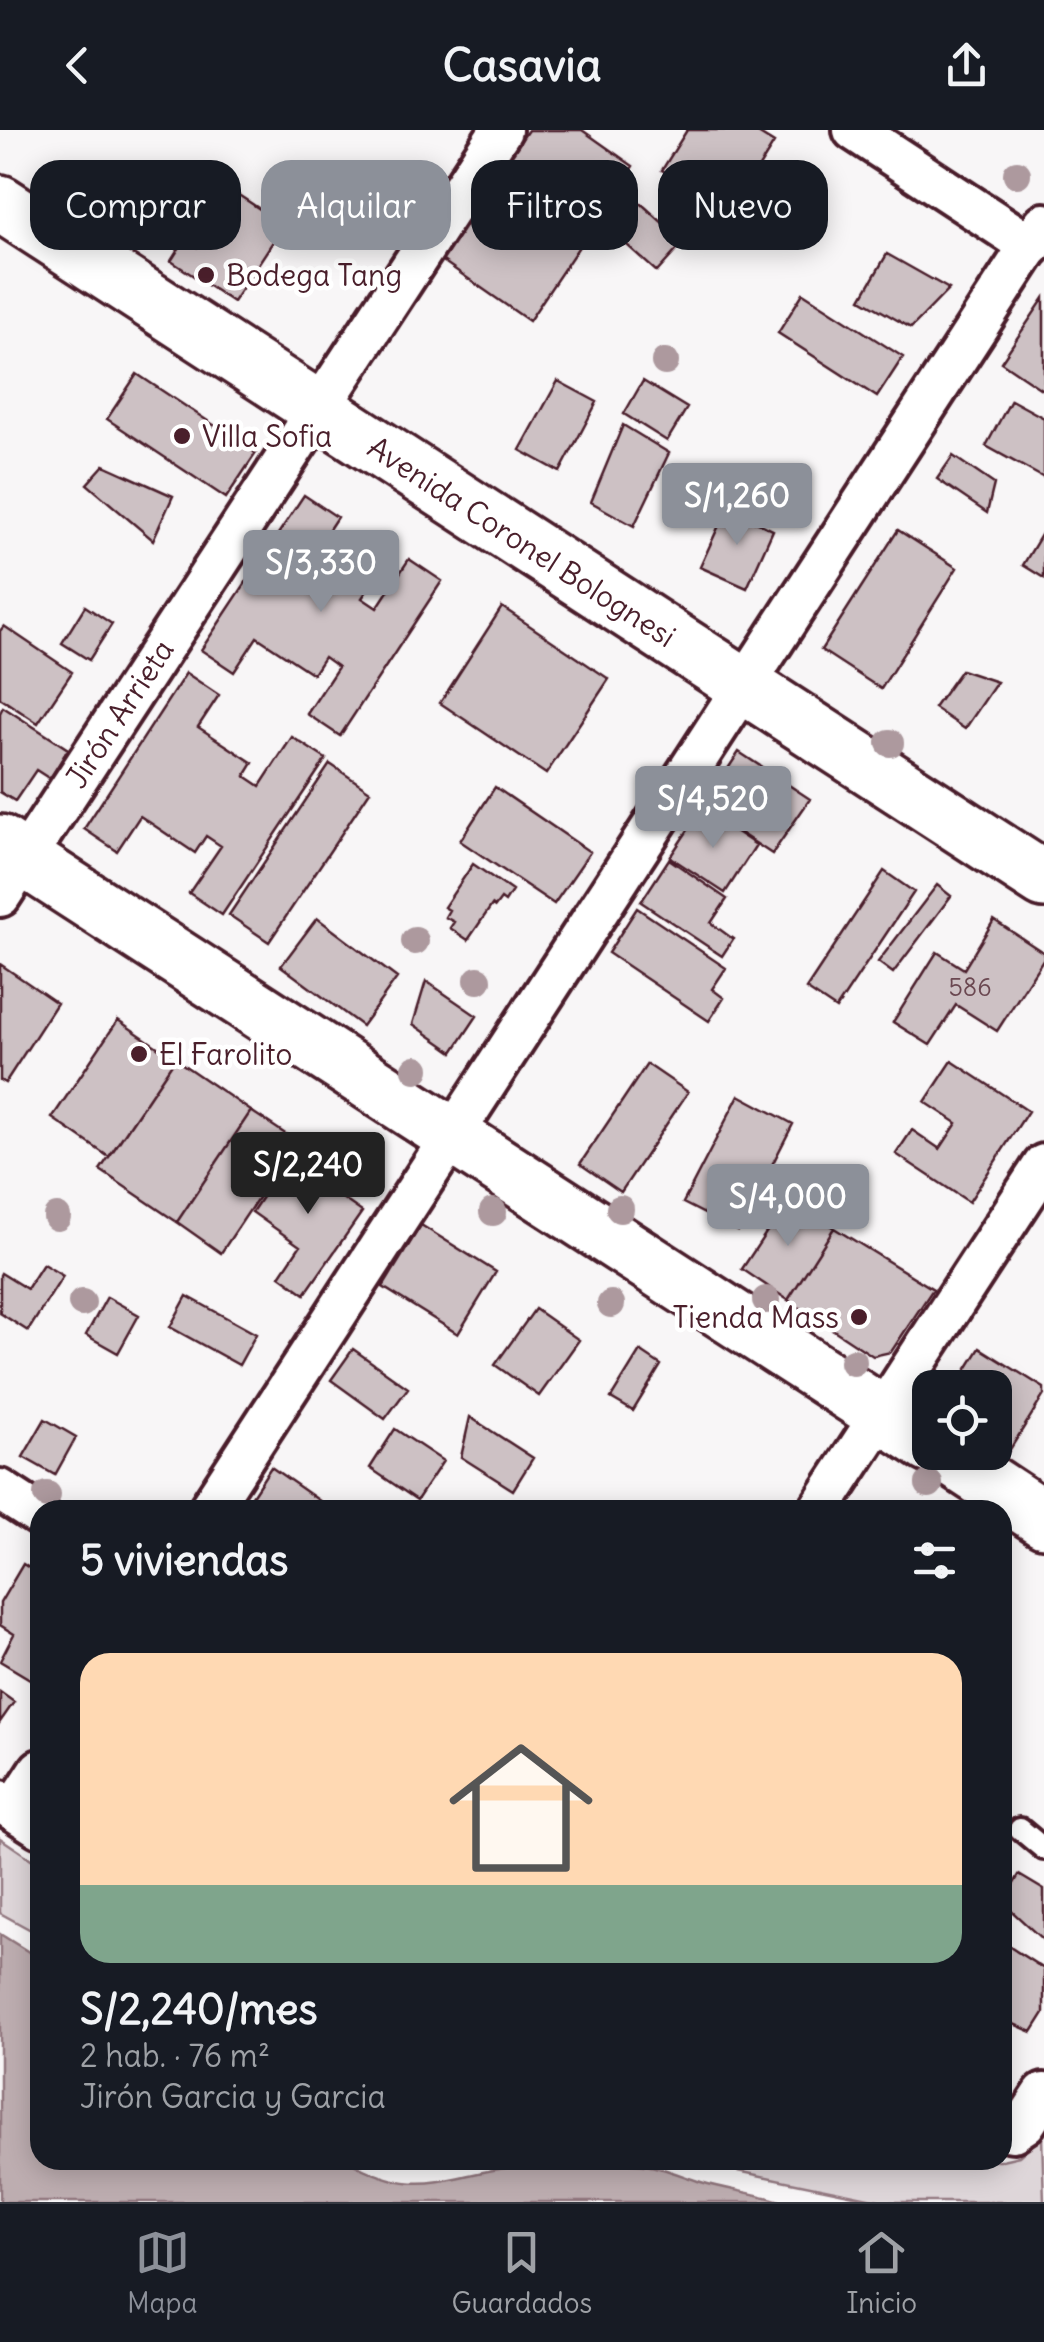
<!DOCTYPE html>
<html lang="es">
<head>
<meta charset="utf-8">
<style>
	body { margin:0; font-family:Delius,sans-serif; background:#20242c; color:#f1f3f6; height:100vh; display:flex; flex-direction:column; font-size:38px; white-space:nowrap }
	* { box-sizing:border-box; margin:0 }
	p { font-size:32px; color:#9ea1a6 }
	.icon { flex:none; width:55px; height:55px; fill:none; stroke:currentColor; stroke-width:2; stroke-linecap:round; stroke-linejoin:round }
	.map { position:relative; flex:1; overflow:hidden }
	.details { position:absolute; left:30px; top:1370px; width:982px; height:670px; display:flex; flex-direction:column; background:#171b24; border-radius:30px; box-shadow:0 5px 25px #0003 }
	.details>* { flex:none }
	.top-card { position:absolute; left:30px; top:30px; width:985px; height:90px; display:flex; gap:20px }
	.tools { position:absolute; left:912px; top:1240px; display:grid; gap:20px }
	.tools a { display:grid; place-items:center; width:100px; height:100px; border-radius:20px; background:#171b24; box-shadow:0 5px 25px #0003; font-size:50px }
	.price { position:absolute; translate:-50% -85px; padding:0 22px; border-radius:10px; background:#8c9099; color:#fff; font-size:32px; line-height:65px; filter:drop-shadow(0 2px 5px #0008) }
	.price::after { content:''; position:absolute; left:50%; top:60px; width:30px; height:22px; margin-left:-15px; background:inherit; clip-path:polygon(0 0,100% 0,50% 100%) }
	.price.on { background:#222; color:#fff }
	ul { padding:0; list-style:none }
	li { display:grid; align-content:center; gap:20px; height:530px; padding:0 50px }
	li span { display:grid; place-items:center; height:310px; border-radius:30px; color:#555 }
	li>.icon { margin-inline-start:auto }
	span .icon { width:180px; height:180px; fill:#fffc; stroke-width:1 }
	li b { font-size:42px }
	h2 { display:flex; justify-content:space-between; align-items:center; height:120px; padding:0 50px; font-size:42px }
	.tag { padding:0 35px; border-radius:30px; background:#171b24; box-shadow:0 5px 25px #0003; font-size:35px; line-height:90px }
	.tag.on { background:#8c9099; color:#fff }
	header { display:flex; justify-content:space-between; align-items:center; height:130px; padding:0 50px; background:#171b24; font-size:45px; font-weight:700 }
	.dock { display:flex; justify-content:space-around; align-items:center; height:140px; border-top:2px solid #363941; background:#171b24; font-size:28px; color:#9ea1a6 }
	.dock a { display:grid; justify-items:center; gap:5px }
	.dock .on { color:#8c9099 }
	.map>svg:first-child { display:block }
	.green { fill:#ded6d9; stroke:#947a82; stroke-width:2.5 }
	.water { fill:#bdadb0; stroke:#8f747b; stroke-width:2.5 }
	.building { fill:#cdc1c4; stroke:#4a1f2b; stroke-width:2.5 }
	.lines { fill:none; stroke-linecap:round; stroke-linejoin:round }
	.service-casing { stroke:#4a1f2b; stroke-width:28 }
	.minor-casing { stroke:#4a1f2b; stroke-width:48 }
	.secondary-casing { stroke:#4a1f2b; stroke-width:62 }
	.service { stroke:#fff; stroke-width:20 }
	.minor { stroke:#fff; stroke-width:40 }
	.secondary { stroke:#fff; stroke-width:55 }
	.tree { fill:#ad999e }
	.poi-dot { fill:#4a1f2b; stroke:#fff; stroke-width:4 }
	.labels { text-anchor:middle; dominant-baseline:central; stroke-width:9; stroke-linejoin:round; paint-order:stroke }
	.number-label { font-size:25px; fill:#6b4851 }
	.poi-label { font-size:30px; fill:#4a1f2b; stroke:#fff; text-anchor:start }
	.street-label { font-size:30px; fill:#4a1f2b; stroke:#fff }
</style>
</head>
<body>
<header><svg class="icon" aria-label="back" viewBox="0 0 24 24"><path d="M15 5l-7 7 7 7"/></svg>Casavia<svg class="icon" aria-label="share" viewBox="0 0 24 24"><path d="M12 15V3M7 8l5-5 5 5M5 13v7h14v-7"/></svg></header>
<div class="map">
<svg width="1044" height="2072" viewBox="0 0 1044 2072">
	<rect width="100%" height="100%" fill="#f8f6f7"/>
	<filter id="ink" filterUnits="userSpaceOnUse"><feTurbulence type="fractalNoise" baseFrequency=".01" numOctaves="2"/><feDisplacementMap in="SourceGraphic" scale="20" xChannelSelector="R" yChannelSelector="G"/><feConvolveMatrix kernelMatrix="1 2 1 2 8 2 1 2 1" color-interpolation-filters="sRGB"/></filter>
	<g filter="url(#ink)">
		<path class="green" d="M0,1708L40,1735V1805L0,1783Z
			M1042,2005L1044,2072H888L684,2030H1002L1019,2026Z"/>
		<path class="water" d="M0,1804L40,1829V2030H346C420,2072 443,2045 519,2036C551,2033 602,2032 634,2034C658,2035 679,2045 701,2052C728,2060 756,2063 783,2072H0Z"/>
		<path class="building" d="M528,0H582L633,36L529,191L440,129Z
			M687,0H753L774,13L731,82L662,40Z
			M234,62L284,95L233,172L171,131L185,109L197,117Z
			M634,67L684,112L657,142L618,107Z
			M887,124L949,159L911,198L861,169Z
			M803,163L903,227L877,267L778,203Z
			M1044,168V261L1001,232Z
			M137,244L256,323L226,368L107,289Z
			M558,251L597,272L560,342L520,320Z
			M643,251L687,278L667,311L624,284Z
			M1011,270L1044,288V348L986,316Z
			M623,295L669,323L634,396L591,372Z
			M953,326L994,354L987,383L937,349Z
			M104,335L173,366L153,410L87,354Z
			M304,365L337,387L316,419L371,455L362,468L377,478L409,429L442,451L340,606L307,584L338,537L324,527L313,544L257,507L234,542L201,520Z
			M727,378L773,400L747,458L700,437Z
			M898,400L957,438L881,559L821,520Z
			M1044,400V448L1023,435Z
			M85,476L112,494L89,530L62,513Z
			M502,477L609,549L546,644L440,573Z
			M4,496L72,542L38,593L0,568V501Z
			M961,540L997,552L965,599L934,578Z
			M186,543L219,565L198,597L253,633L245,646L260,656L292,607L326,629L222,785L189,763L221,716L206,706L195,723L140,686L117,721L84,699Z
			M3,577L68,619L50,649L36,640L15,671L0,662V583Z
			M739,622L810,669L772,724L702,678Z
			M330,634L370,661L269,812L229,785Z
			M495,657L590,722L554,774L460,711Z
			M702,679L756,715L725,763L670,727Z
			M669,729L727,769L711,793L733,809L722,826L641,772Z
			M473,734L512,761L505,772L501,769L495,777L492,775L468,810L450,798L454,792L445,787L449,780L444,777Z
			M884,741L914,762L836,879L806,859Z
			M937,755L951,766L893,843L878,832Z
			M637,778L726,838L712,859L724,868L709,891L608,823Z
			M317,788L397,848L362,896L281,836Z
			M994,790L1044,823V828L997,901L956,875L930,915L893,892L937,822L964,839Z
			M0,834L57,873L5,953L0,950Z
			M426,851L477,886L453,922L413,894Z
			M118,890L175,929L109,1027L52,988Z
			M175,929L251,981L177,1092L100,1040Z
			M952,931L1028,981L969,1072L896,1024L912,1000L940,1019L957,993L925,972Z
			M647,934L688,962L621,1062L580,1034Z
			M739,965L793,994L738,1101L683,1073Z
			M251,981L296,1011L221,1123L177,1092Z
			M313,1024L343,1045L332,1061L362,1082L305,1164L280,1146L300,1116L252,1082L285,1033L299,1043Z
			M789,1068L834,1098L788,1170L742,1139Z
			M421,1095L496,1142L458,1204L383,1157Z
			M834,1098L933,1159L891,1222L873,1226L788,1170Z
			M43,1134L63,1146L28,1201L0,1183V1145L1,1143L27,1159Z
			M187,1166L256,1204L239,1235L170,1197Z
			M107,1167L139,1185L118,1223L86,1205Z
			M535,1179L579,1210L539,1266L495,1235Z
			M980,1218L1044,1258V1265L1009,1321L995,1312V1258H955Z
			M353,1219L408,1258L385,1289L331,1250Z
			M640,1221L661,1235L633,1281L611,1268Z
			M470,1287L533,1328L513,1360L461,1327Z
			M45,1289L76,1307L55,1345L23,1327Z
			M395,1299L443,1331L417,1370L370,1338Z
			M271,1337L327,1376L324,1380H272L252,1366Z
			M23,1434L40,1445V1555L0,1531L14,1504L0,1495V1473Z
			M0,1562L14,1572L0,1592Z
			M1019,1745L1044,1760V1811L1003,1773Z
			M1002,1812L1044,1839V1883L1032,1902L1002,1889Z"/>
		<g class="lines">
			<defs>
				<path id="service" d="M1020,1699L1044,1719"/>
				<g id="minor">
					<path d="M854,0L1031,116"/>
					<path id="s1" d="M0,766L501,0"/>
					<path d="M0,1360L40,1386"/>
					<path d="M209,1380L1044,94"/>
					<path d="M819,1380L1044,1035"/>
					<path d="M0,1671L40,1697"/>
					<path d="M14,1680L40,1640"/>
					<path d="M1002,1999L1013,2001L1025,1993L1044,1964"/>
				</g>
				<g id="secondary">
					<path id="s2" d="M0,73L1044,750"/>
					<path d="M0,713L930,1315"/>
					<path d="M942,1322L1044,1389"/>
				</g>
			</defs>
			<use href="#service" class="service-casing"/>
			<use href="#minor" class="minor-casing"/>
			<use href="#secondary" class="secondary-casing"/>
			<use href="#service" class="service"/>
			<use href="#minor" class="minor"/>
			<use href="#secondary" class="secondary"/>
		</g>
		<g class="tree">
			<circle cx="1017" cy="44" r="14"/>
			<circle cx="665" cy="232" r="14"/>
			<circle cx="890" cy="613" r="14"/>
			<circle cx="415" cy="811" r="14"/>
			<circle cx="478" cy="850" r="14"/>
			<circle cx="416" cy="939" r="14"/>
			<circle cx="620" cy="1079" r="14"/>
			<circle cx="493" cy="1082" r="14"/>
			<circle cx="57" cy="1087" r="14"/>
			<circle cx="766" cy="1170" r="14"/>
			<circle cx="82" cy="1173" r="14"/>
			<circle cx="611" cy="1174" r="14"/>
			<circle cx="853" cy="1232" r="14"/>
			<circle cx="929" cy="1354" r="14"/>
			<circle cx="47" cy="1365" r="14"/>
		</g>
	</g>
	<g class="poi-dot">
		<circle cx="206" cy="145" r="10"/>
		<circle cx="182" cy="306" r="10"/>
		<circle cx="139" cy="924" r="10"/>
		<circle cx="859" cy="1187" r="10"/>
	</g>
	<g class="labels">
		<g class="number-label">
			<text x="970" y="857">586</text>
		</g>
		<g class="poi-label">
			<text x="226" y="145">Bodega Tang</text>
			<text x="202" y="306">Villa Sofia</text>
			<text x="159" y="924">El Farolito</text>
			<text x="839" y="1187" text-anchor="end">Tienda Mass</text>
		</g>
		<g class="street-label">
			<text stroke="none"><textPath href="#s2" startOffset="622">Avenida Coronel Bolognesi</textPath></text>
			<text stroke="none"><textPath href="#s1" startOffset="218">Jirón Arrieta</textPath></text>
		</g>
	</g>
</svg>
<div class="tools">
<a><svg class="icon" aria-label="locate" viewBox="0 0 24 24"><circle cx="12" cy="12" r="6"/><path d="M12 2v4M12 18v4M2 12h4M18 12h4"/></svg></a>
</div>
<b class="price" style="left:737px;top:418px">S/1,260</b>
<b class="price" style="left:321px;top:485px">S/3,330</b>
<b class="price" style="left:713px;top:721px">S/4,520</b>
<b class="price on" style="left:308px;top:1087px">S/2,240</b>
<b class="price" style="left:788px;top:1119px">S/4,000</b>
<div class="top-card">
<a class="tag">Comprar</a>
<a class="tag on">Alquilar</a>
<a class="tag">Filtros</a>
<a class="tag">Nuevo</a>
</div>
<section class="details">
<h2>5 viviendas<svg class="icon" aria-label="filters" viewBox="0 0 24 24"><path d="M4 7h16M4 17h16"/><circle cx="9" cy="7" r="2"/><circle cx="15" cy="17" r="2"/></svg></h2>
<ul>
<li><span style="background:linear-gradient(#ffd9b3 75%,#7fa58c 0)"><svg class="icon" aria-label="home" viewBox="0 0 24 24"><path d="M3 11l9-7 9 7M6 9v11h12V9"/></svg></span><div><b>S/2,240/mes</b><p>2 hab. · 76 m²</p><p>Jirón Garcia y Garcia</p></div></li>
</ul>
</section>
</div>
<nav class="dock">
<a class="on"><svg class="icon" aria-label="map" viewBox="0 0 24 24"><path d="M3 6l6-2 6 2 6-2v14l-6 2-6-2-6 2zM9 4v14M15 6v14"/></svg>Mapa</a>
<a><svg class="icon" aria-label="saved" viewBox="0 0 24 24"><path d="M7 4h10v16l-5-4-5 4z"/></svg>Guardados</a>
<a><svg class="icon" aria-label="home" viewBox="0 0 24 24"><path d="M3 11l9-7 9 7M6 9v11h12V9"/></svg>Inicio</a>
</nav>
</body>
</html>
